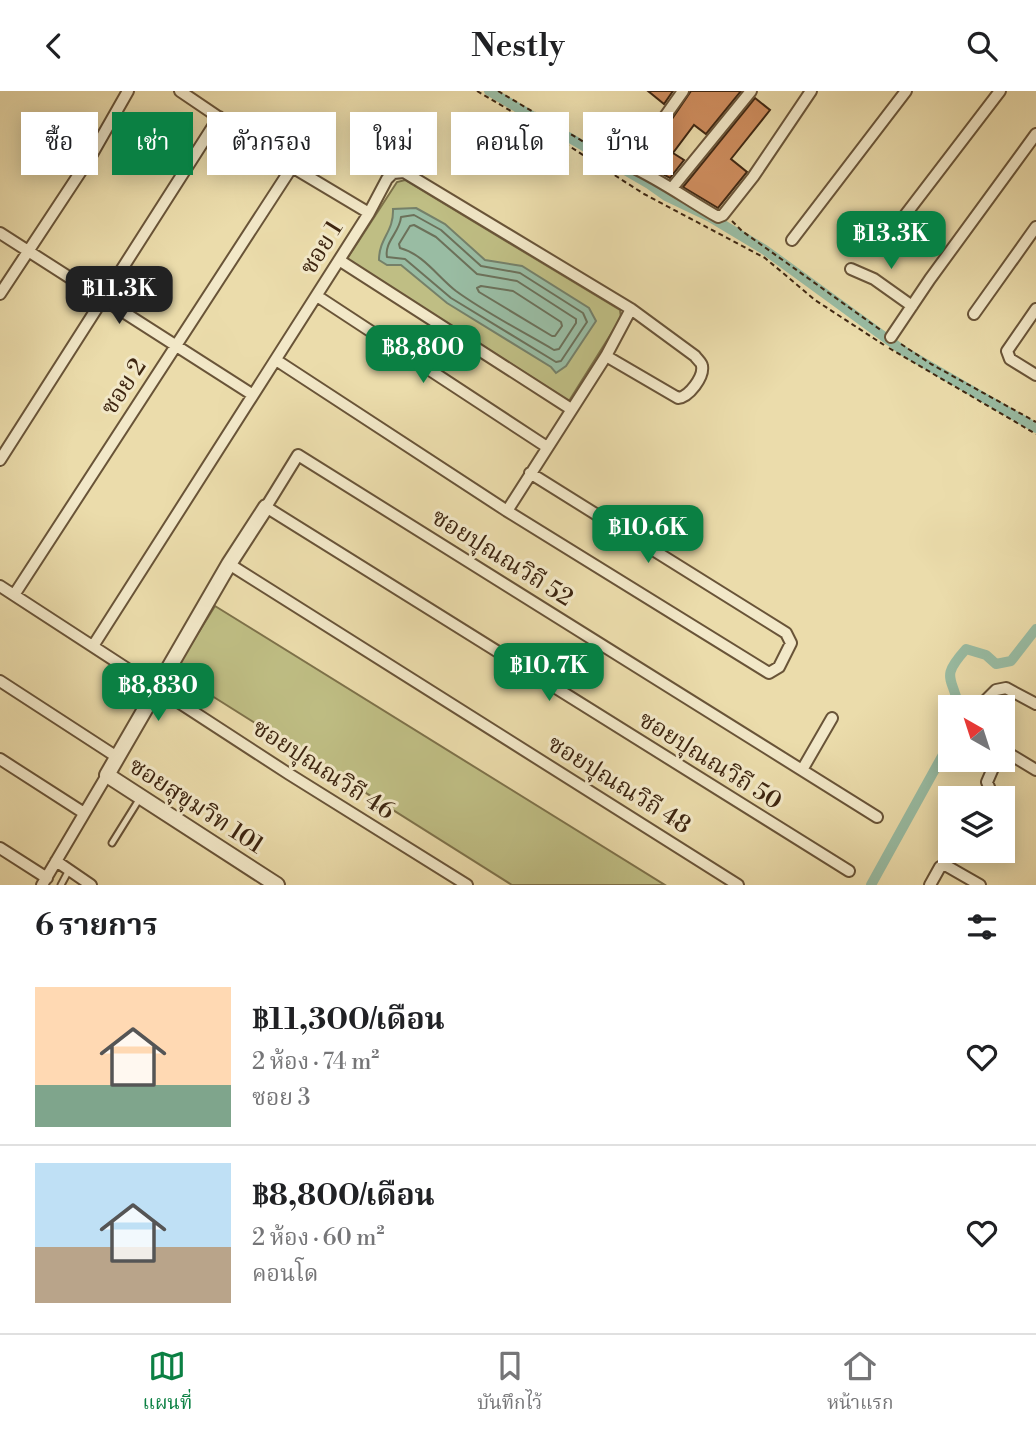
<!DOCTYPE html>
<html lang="th">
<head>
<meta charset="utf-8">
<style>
	body { margin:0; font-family:"Libre Bodoni","Noto Serif Thai",serif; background:#f6f6f6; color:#202124; height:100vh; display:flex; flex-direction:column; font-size:26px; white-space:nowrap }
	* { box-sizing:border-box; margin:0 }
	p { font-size:23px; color:#757577 }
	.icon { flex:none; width:38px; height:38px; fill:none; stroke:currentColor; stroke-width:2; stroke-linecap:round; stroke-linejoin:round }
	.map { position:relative; height:794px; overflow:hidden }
	.drawer { display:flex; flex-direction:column; background:#fff; flex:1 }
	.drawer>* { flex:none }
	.top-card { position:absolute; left:21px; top:21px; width:994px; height:63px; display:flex; gap:14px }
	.needle { width:46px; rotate:321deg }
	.controls { position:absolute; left:938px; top:604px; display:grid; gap:14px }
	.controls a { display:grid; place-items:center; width:77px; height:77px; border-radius:0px; background:#fff; box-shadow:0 4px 18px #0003; font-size:35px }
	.price { position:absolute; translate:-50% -60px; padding:0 16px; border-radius:14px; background:#0b8043; color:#fff; font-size:23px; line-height:46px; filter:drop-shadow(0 2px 4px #0008) }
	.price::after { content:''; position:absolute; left:50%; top:42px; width:21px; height:16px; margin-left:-10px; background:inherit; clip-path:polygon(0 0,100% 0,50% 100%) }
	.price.current { background:#222; color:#fff }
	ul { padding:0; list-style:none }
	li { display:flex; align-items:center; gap:21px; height:175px; padding:0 35px }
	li+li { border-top:2px solid #e0e0e0 }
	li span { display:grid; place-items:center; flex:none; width:196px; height:140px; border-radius:0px; color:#555 }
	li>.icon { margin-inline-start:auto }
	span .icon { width:84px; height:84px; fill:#fffc; stroke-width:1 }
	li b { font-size:30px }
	h2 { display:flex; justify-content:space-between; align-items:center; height:84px; padding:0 35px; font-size:30px }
	.pill { padding:0 24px; border-radius:0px; background:#fff; box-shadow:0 4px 18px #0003; font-size:24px; line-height:63px }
	.pill.current { background:#0b8043; color:#fff }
	header { display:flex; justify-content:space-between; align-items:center; height:91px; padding:0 35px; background:#fff; font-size:32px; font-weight:600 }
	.tabs { display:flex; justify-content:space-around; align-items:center; height:98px; border-top:2px solid #e0e0e0; background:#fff; font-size:19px; color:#757577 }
	.tabs a { display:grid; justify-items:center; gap:4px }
	.tabs .current { color:#0b8043 }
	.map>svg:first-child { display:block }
	.green { fill:#bfbe84; stroke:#7e724a; stroke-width:2 }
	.water { fill:#99bca3; stroke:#758069; stroke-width:2 }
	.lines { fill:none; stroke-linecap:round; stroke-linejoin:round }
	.shore { stroke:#6c715a; stroke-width:2 }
	.canal { stroke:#99bca3; stroke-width:10 }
	.building { fill:#cf8d5e; stroke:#3e2611; stroke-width:2 }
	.service-casing { stroke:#695438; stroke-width:9 }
	.minor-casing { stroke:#695438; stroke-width:14 }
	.tertiary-casing { stroke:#695438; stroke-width:18 }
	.path { stroke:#3e2611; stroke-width:2; stroke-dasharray:5 3.5; stroke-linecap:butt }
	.service { stroke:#f2e8c8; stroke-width:5 }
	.minor { stroke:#f2e8c8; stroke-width:10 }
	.tertiary { stroke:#f2e8c8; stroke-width:14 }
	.labels { text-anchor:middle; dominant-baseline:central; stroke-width:6; stroke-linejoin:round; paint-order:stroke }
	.street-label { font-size:24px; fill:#3e2611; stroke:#f2e8c8 }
</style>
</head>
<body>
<header><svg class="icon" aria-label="back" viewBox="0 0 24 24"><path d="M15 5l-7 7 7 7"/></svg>Nestly<svg class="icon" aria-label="search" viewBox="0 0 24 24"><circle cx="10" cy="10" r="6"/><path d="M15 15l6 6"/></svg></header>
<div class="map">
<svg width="1036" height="794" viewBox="0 0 1036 794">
	<rect width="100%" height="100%" fill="#ebdcab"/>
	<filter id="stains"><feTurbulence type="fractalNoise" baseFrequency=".00286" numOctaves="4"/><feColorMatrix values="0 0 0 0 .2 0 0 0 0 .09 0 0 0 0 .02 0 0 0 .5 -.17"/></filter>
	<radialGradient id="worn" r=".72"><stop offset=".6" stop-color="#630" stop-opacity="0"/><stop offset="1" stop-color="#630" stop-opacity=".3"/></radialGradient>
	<path class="green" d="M405,89L620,219L621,227L569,310L347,168L397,91Z
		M215,515L665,794H512L174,581Z"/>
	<path class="water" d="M416,117L445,133L485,169L522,175L589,217L596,230L566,275L556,282L551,276L447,212L401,174H387L379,169C379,147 394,141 393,118Z"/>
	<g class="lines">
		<path class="shore" d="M414,124L441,139L481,175L520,182L583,222L587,231L561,270L556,271L451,207L405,168L387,166C384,151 400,141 401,126Z
			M414,134L436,146L477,183L517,190L576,228V232L559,258L554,259C522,240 486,222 456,200C438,186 423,163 400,157L399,153L410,135Z
			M481,195L513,200L561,231L562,235L555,245H552L479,201L477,197Z"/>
		<path class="canal" d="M489,0L649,93L666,105L710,126L765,159L905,261L1036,337
			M959,616C952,585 940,587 966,558L986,564L996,573L1011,570L1036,538
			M871,794L950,651"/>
	</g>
	<path class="building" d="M648,0H673L664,13Z
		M691,0H741L706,43L694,34L673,62L684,69L670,87L642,72Z
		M755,7L770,19L731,68L747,81L718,117L683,96Z"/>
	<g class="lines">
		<defs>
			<path id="service" d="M112,752L140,707
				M61,794L69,779"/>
			<path id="minor" d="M180,0L292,76L369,122
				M683,0L630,75C661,89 688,109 718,126L723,124L753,86L811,0
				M672,97L751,0
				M0,142L253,304
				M792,149L906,0
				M880,157L1000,0
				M339,169L571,318
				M851,178L874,188L912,215
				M0,203L91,65L128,0
				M317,205L547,356
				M1036,218L1007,260L1010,268L1036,284
				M974,223L1036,136
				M891,246L930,188L1036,43
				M276,269L507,420L769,582L779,576L791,552L786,542L530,382
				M0,369L219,26
				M507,420L606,265L631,218
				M229,473L738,794
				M0,495L289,683L467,794
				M14,504L292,76
				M93,555L369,122L387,88L393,82L404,81L631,218L695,265C697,268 702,272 702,275C704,286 689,306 678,307L606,265
				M0,590L117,666
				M979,616L996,599L1006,597L1036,613
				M1003,659L1036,679
				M0,668L84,722
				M997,668L987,691L991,701L1000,707
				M802,679L832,627
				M0,757L47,787
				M56,770L91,794
				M849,780L266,416L298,364L877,726
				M42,794L107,684
				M930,794L940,776L945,774L980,794"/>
			<path id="tertiary" d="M266,416L229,473L107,684L277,794"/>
		</defs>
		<use href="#service" class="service-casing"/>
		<use href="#minor" class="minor-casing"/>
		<use href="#tertiary" class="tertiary-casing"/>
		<path class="path" d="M477,0L555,46L644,103L765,167L815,209L884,254
			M498,0L621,73
			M732,130L742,140L882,240
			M901,253L931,273L1036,331
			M889,257L1036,343"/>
		<use href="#service" class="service"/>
		<use href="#minor" class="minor"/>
		<use href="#tertiary" class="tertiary"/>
	</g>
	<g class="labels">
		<g class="street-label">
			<text transform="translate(322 157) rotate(-58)">ซอย 1</text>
			<text transform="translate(124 296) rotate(-57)">ซอย 2</text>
			<text transform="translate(502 467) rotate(32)">ซอยปุณณวิถี 52</text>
			<text transform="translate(710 670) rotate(32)">ซอยปุณณวิถี 50</text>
			<text transform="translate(323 679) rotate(33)">ซอยปุณณวิถี 46</text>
			<text transform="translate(619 694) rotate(32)">ซอยปุณณวิถี 48</text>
			<text transform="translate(196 715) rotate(33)">ซอยสุขุมวิท 101</text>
		</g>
	</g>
	<rect width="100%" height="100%" filter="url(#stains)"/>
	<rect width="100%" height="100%" fill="url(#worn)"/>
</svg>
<div class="controls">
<a><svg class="needle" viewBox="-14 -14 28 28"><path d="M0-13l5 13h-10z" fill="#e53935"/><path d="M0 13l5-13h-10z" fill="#757577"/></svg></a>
<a><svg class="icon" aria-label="layers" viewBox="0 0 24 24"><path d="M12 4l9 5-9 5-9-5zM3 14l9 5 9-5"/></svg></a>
</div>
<b class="price" style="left:891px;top:180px">฿13.3K</b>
<b class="price current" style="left:119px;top:235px">฿11.3K</b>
<b class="price" style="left:423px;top:294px">฿8,800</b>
<b class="price" style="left:648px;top:474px">฿10.6K</b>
<b class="price" style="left:549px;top:612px">฿10.7K</b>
<b class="price" style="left:158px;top:632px">฿8,830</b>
<div class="top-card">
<a class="pill">ซื้อ</a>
<a class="pill current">เช่า</a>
<a class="pill">ตัวกรอง</a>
<a class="pill">ใหม่</a>
<a class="pill">คอนโด</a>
<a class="pill">บ้าน</a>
</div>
</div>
<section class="drawer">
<h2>6 รายการ<svg class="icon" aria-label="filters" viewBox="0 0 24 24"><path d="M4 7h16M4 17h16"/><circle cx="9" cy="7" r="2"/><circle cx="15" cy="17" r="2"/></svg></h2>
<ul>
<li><span style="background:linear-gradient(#ffd9b3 70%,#7fa58c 0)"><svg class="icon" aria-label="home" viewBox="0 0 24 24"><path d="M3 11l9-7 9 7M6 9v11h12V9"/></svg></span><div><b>฿11,300/เดือน</b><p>2 ห้อง · 74 m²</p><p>ซอย 3</p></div><svg class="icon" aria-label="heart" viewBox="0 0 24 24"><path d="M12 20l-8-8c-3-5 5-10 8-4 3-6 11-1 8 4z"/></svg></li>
<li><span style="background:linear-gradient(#bfe0f5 60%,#b9a48a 0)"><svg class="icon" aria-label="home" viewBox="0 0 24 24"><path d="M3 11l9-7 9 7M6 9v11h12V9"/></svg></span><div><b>฿8,800/เดือน</b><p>2 ห้อง · 60 m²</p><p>คอนโด</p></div><svg class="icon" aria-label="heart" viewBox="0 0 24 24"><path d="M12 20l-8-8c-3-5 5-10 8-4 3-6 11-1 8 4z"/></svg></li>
</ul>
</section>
<nav class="tabs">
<a class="current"><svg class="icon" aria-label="map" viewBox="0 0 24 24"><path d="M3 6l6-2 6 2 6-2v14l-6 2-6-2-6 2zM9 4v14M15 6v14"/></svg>แผนที่</a>
<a><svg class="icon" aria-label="saved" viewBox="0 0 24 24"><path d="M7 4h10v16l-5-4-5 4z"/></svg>บันทึกไว้</a>
<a><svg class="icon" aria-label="home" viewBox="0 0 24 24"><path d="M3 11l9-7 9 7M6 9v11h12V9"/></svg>หน้าแรก</a>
</nav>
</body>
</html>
